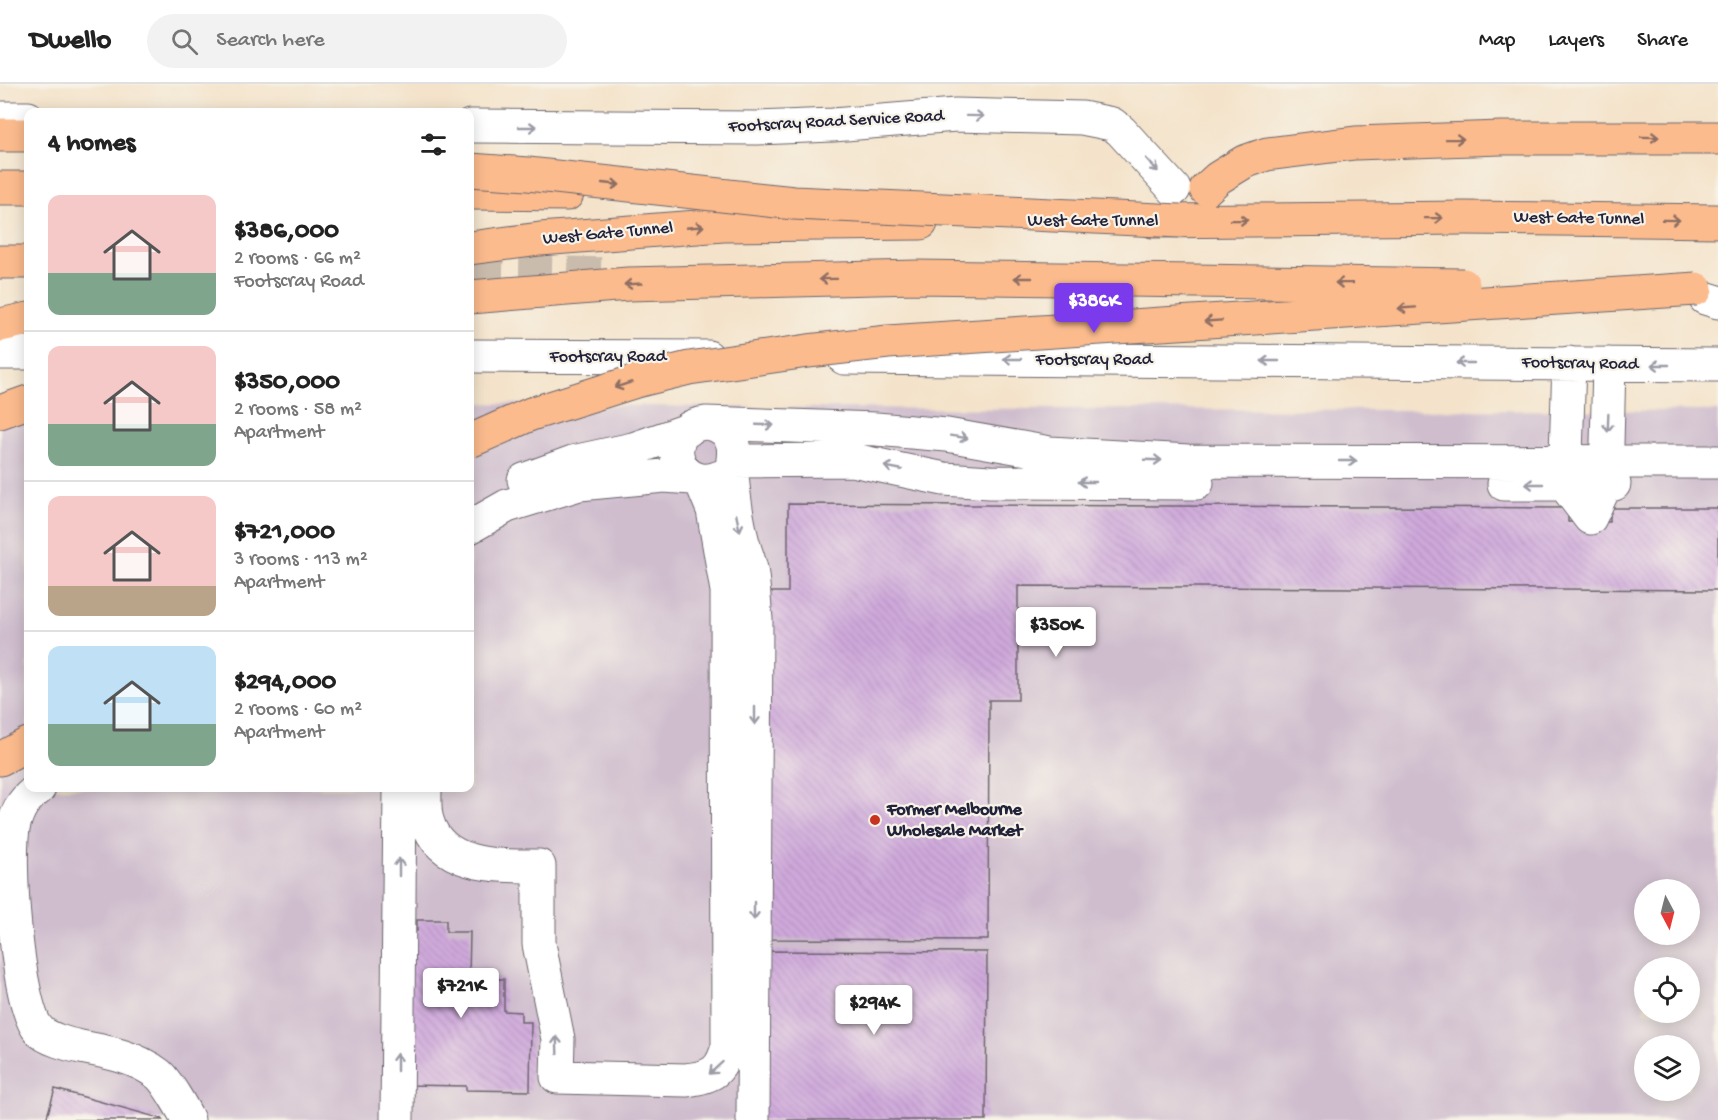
<!DOCTYPE html>
<html lang="en">
<head>
<meta charset="utf-8">
<style>
	body { margin:0; font-family:"Gochi Hand",sans-serif; background:#f2f2f2; color:#222; height:100vh; display:flex; flex-direction:column; font-size:22px; white-space:nowrap }
	* { box-sizing:border-box; margin:0 }
	p { font-size:20px; color:#767676 }
	.icon { flex:none; width:33px; height:33px; fill:none; stroke:currentColor; stroke-width:2; stroke-linecap:round; stroke-linejoin:round }
	.map { position:relative; flex:1; overflow:hidden }
	.side { position:absolute; left:24px; top:24px; width:450px; height:684px; display:flex; flex-direction:column; background:#fff; border-radius:12px; box-shadow:0 3px 15px #0003 }
	.side>* { flex:none }
	.needle { width:39px; rotate:173deg }
	.buttons { position:absolute; left:1634px; top:795px; display:grid; gap:12px }
	.buttons a { display:grid; place-items:center; width:66px; height:66px; border-radius:50%; background:#fff; box-shadow:0 3px 15px #0003; font-size:30px }
	.price { position:absolute; translate:-50% -51px; padding:0 14px; border-radius:6px; background:#fff; color:#222; font-size:20px; line-height:39px; filter:drop-shadow(0 2px 3px #0008) }
	.price::after { content:''; position:absolute; left:50%; top:36px; width:18px; height:14px; margin-left:-9px; background:inherit; clip-path:polygon(0 0,100% 0,50% 100%) }
	.price.active { background:#7c3aed; color:#fff }
	ul { padding:0; list-style:none }
	li { display:flex; align-items:center; gap:18px; height:150px; padding:0 24px }
	li+li { border-top:2px solid #e0e0e0 }
	li span { display:grid; place-items:center; flex:none; width:168px; height:120px; border-radius:12px; color:#555 }
	li>.icon { margin-inline-start:auto }
	span .icon { width:72px; height:72px; fill:#fffc; stroke-width:1 }
	li b { font-size:26px }
	h2 { display:flex; justify-content:space-between; align-items:center; height:72px; padding:0 24px; font-size:26px }
	header { display:flex; align-items:center; gap:36px; box-sizing:border-box; height:84px; padding:0 30px; background:#fff; border-bottom:2px solid #e0e0e0 }
	header strong { font-size:28px }
	nav { display:flex; gap:33px; margin-inline-start:auto; font-size:21px }
	.search { width:420px; height:54px; background:#f2f2f2; display:flex; align-items:center; gap:15px; box-sizing:border-box; padding:0 21px; border-radius:33px; color:#767676; font-size:22px }
	.map>svg:first-child { display:block }
	.industrial { fill:#cfbdce; fill-rule:evenodd }
	.building { fill:url(#building-back-hatch) }
	.lines { fill:none; stroke-linecap:round; stroke-linejoin:round }
	.major-tunnel { stroke:#cabcad; stroke-width:33; stroke-dasharray:33 16; stroke-linecap:butt }
	.minor-casing { stroke:#6c666d; stroke-width:35 }
	.major-casing { stroke:#6c666d; stroke-width:35 }
	.highway-casing { stroke:#6c666d; stroke-width:35 }
	.minor { stroke:#fff; stroke-width:33 }
	.major { stroke:#fbbb8d; stroke-width:33 }
	.highway { stroke:#fbbb8d; stroke-width:33 }
	.highway-bridge-casing { stroke:#6c666d; stroke-width:35; stroke-linecap:butt }
	.highway-bridge { stroke:#fbbb8d; stroke-width:33 }
	.oneway { stroke:#9c9ca7 }
	.oneway2 { stroke:#8e6e64 }
	.poi-dot { fill:#c8321e; stroke:#f7f3e8; stroke-width:2 }
	.labels { text-anchor:middle; dominant-baseline:central; stroke-width:4.5; stroke-linejoin:round; paint-order:stroke }
	.street-label { font-size:18px; fill:#22223b; stroke:#f7f3e8 }
	.poi-label { font-size:18px; font-weight:bold; fill:#22223b; stroke:#f7f3e8; text-anchor:start }
</style>
</head>
<body>
<header>
<strong>Dwello</strong>
<div class="search"><svg class="icon" aria-label="search" viewBox="0 0 24 24"><circle cx="10" cy="10" r="6"/><path d="M15 15l6 6"/></svg>Search here</div>
<nav><a>Map</a><a>Layers</a><a>Share</a></nav>
</header>
<div class="map">
<svg width="1718" height="1036" viewBox="0 0 1718 1036">
	<defs>
		<pattern id="building-back-hatch" width="6" height="6" patternUnits="userSpaceOnUse" patternTransform="scale(1.5)"><rect width="6" height="6" fill="#cfa9db"/><path d="M-1 5l2 2M0 0l6 6M5-1l2 2" fill="none" stroke="#b191bd"/></pattern>
	</defs>
	<rect width="100%" height="100%" fill="#f7f3e8"/>
	<filter id="ink" filterUnits="userSpaceOnUse"><feTurbulence type="fractalNoise" baseFrequency=".0167" numOctaves="2"/><feDisplacementMap in="SourceGraphic" scale="12" xChannelSelector="R" yChannelSelector="G"/><feConvolveMatrix kernelMatrix="1 2 1 2 8 2 1 2 1" color-interpolation-filters="sRGB"/></filter>
	<filter id="wash" filterUnits="userSpaceOnUse"><feTurbulence type="fractalNoise" baseFrequency=".008" numOctaves="4" result="noise"/><feDisplacementMap in="SourceGraphic" scale="24" xChannelSelector="R" yChannelSelector="G"/><feGaussianBlur stdDeviation="1.35" result="paint"/><feColorMatrix in="noise" values="0 0 0 0 0 0 0 0 0 0 0 0 0 0 0 0 0 1.4 0 .05"/><feComposite in="paint" operator="in"/></filter>
	<g filter="url(#wash)">
		<rect width="100%" height="100%" fill="#f4e3ca"/>
		<path class="industrial" d="M0,312H28V704H470V319L766,324L1718,327V1036H0ZM1644,806H1689V850H1644ZM1644,884H1689V928H1644ZM1644,962H1689V1006H1644Z"/>
		<g id="blocks">
			<path class="building" d="M788,420L1568,424V438H1610V424H1718V506L1018,502V616H989L988,856L762,855L764,508H788Z
				M417,836H446V848H470L469,895H504V927L521,928V938H531L530,1007L466,1006V1002L407,1001L410,847H417Z
				M762,867L987,868L986,1036H761Z
				M55,1005L163,1035V1036H46Z"/>
		</g>
	</g>
	<g filter="url(#ink)">
		<use href="#blocks" fill-opacity="0" stroke="#6c666d" stroke-width="1.5"/>
		<g class="lines">
			<path class="major-tunnel" d="M470,187L609,190"/>
			<defs>
				<path id="minor" d="M0,34H28
					M470,42L757,44L833,41L956,31L1082,34L1112,40L1121,47L1174,105
					M1705,214L1718,218
					M0,269H28
					M470,272L708,273
					M844,274L1718,281
					M1569,279L1565,401L1590,434L1606,400L1609,280
					M706,339L876,345L947,351L1050,369L1188,377L1718,378
					M733,377L853,376L944,395L990,398L1197,399
					M720,393C680,410 659,354 696,341C710,336 725,343 731,355C737,367 731,378 732,391C734,414 737,436 743,459C745,467 749,476 751,485C754,501 754,519 756,535L753,1036
					M524,396L573,378L633,365L688,346
					M1504,400H1614
					M470,443L507,422L579,400L664,392L692,394
					M39,704C25,715 19,722 14,740C6,772 17,923 39,946C47,955 70,961 81,963C108,968 136,973 158,990C166,996 184,1027 188,1036
					M425,704C425,714 424,726 427,736C440,784 500,782 539,782V860L558,955L557,993L686,996C712,993 721,988 728,962L727,507L713,426L701,397
					M397,1036L400,704"/>
				<path id="major" d="M0,104H28
					M470,109L567,110
					M0,178H28"/>
				<path id="highway" d="M0,51H28
					M1206,105L1218,94L1244,78L1267,70L1355,59L1501,54H1718
					M1153,137L1465,134L1718,137
					M470,164L540,155L723,141L921,139
					M0,241L28,235
					M0,328L28,318
					M0,675L28,660"/>
			</defs>
			<use href="#minor" class="minor-casing"/>
			<use href="#major" class="major-casing"/>
			<use href="#highway" class="highway-casing"/>
			<use href="#minor" class="minor"/>
			<use href="#major" class="major"/>
			<use href="#highway" class="highway"/>
			<defs>
				<path id="highway-bridge" d="M470,86L528,90L794,119L1180,137
					M470,213L628,200L916,193L1463,201
					M470,357L531,330L636,297L689,284L808,267L888,258L1696,205"/>
			</defs>
			<use href="#highway-bridge" class="highway-bridge-casing"/>
			<use href="#highway-bridge" class="highway-bridge"/>
		</g>
		<defs><path id="oneway-shaft" d="M-6 0H5M1.5-3L5.5 0L1.5 3" fill="none" stroke-width="1.6" stroke-linecap="round" stroke-linejoin="round" transform="scale(1.5)"/></defs>
		<g class="oneway">
			<use href="#oneway-shaft" transform="translate(975 32) rotate(1)"/>
			<use href="#oneway-shaft" transform="translate(528 43)"/>
			<use href="#oneway-shaft" transform="translate(1152 81) rotate(48)"/>
			<use href="#oneway-shaft" transform="translate(1012 275) rotate(-180)"/>
			<use href="#oneway-shaft" transform="translate(1270 277) rotate(-180)"/>
			<use href="#oneway-shaft" transform="translate(1465 279) rotate(-180)"/>
			<use href="#oneway-shaft" transform="translate(1660 281) rotate(-180)"/>
			<use href="#oneway-shaft" transform="translate(1608 339) rotate(92)"/>
			<use href="#oneway-shaft" transform="translate(765 341) rotate(2)"/>
			<use href="#oneway-shaft" transform="translate(959 353) rotate(9)"/>
			<use href="#oneway-shaft" transform="translate(1153 376) rotate(2)"/>
			<use href="#oneway-shaft" transform="translate(1348 377)"/>
			<use href="#oneway-shaft" transform="translate(893 384) rotate(-169)"/>
			<use href="#oneway-shaft" transform="translate(1087 398) rotate(-180)"/>
			<use href="#oneway-shaft" transform="translate(1534 400) rotate(-180)"/>
			<use href="#oneway-shaft" transform="translate(738 439) rotate(78)"/>
			<use href="#oneway-shaft" transform="translate(755 632) rotate(90)"/>
			<use href="#oneway-shaft" transform="translate(399 783) rotate(-90)"/>
			<use href="#oneway-shaft" transform="translate(754 827) rotate(90)"/>
			<use href="#oneway-shaft" transform="translate(557 961) rotate(-92)"/>
			<use href="#oneway-shaft" transform="translate(397 978) rotate(-90)"/>
			<use href="#oneway-shaft" transform="translate(716 984) rotate(138)"/>
		</g>
		<g class="oneway2">
			<use href="#oneway-shaft" transform="translate(1650 53) rotate(1)"/>
			<use href="#oneway-shaft" transform="translate(1455 55) rotate(-1)"/>
			<use href="#oneway-shaft" transform="translate(611 100) rotate(6)"/>
			<use href="#oneway-shaft" transform="translate(1434 134) rotate(-1)"/>
			<use href="#oneway-shaft" transform="translate(1239 136) rotate(-1)"/>
			<use href="#oneway-shaft" transform="translate(1671 136) rotate(1)"/>
			<use href="#oneway-shaft" transform="translate(695 143) rotate(-5)"/>
			<use href="#oneway-shaft" transform="translate(1023 194) rotate(-180)"/>
			<use href="#oneway-shaft" transform="translate(828 195) rotate(179)"/>
			<use href="#oneway-shaft" transform="translate(1344 199) rotate(-179)"/>
			<use href="#oneway-shaft" transform="translate(633 200) rotate(177)"/>
			<use href="#oneway-shaft" transform="translate(1407 224) rotate(176)"/>
			<use href="#oneway-shaft" transform="translate(1213 237) rotate(176)"/>
			<use href="#oneway-shaft" transform="translate(623 301) rotate(162)"/>
		</g>
	</g>
	<circle class="poi-dot" cx="875" cy="736" r="6"/>
	<g class="labels">
		<g class="street-label">
			<text transform="translate(836 38) rotate(-3)">Footscray Road Service Road</text>
			<text transform="translate(1579 135) rotate(1)">West Gate Tunnel</text>
			<text x="1093" y="137">West Gate Tunnel</text>
			<text transform="translate(608 150) rotate(-5)">West Gate Tunnel</text>
			<text x="608" y="273">Footscray Road</text>
			<text x="1094" y="276">Footscray Road</text>
			<text transform="translate(1580 280) rotate(1)">Footscray Road</text>
		</g>
		<g class="poi-label">
			<text x="887" y="726">Former Melbourne<tspan x="887" dy="21">Wholesale Market</tspan></text>
		</g>
	</g>
</svg>
<div class="buttons">
<a><svg class="needle" viewBox="-14 -14 28 28"><path d="M0-13l5 13h-10z" fill="#e53935"/><path d="M0 13l5-13h-10z" fill="#767676"/></svg></a>
<a><svg class="icon" aria-label="locate" viewBox="0 0 24 24"><circle cx="12" cy="12" r="6"/><path d="M12 2v4M12 18v4M2 12h4M18 12h4"/></svg></a>
<a><svg class="icon" aria-label="layers" viewBox="0 0 24 24"><path d="M12 4l9 5-9 5-9-5zM3 14l9 5 9-5"/></svg></a>
</div>
<b class="price active" style="left:1094px;top:250px">$386K</b>
<b class="price" style="left:1056px;top:574px">$350K</b>
<b class="price" style="left:461px;top:935px">$721K</b>
<b class="price" style="left:874px;top:952px">$294K</b>
<section class="side">
<h2>4 homes<svg class="icon" aria-label="filters" viewBox="0 0 24 24"><path d="M4 7h16M4 17h16"/><circle cx="9" cy="7" r="2"/><circle cx="15" cy="17" r="2"/></svg></h2>
<ul>
<li><span style="background:linear-gradient(#f6c9c9 65%,#7fa58c 0)"><svg class="icon" aria-label="home" viewBox="0 0 24 24"><path d="M3 11l9-7 9 7M6 9v11h12V9"/></svg></span><div><b>$386,000</b><p>2 rooms · 66 m²</p><p>Footscray Road</p></div></li>
<li><span style="background:linear-gradient(#f6c9c9 65%,#7fa58c 0)"><svg class="icon" aria-label="home" viewBox="0 0 24 24"><path d="M3 11l9-7 9 7M6 9v11h12V9"/></svg></span><div><b>$350,000</b><p>2 rooms · 58 m²</p><p>Apartment</p></div></li>
<li><span style="background:linear-gradient(#f6c9c9 75%,#b9a48a 0)"><svg class="icon" aria-label="home" viewBox="0 0 24 24"><path d="M3 11l9-7 9 7M6 9v11h12V9"/></svg></span><div><b>$721,000</b><p>3 rooms · 113 m²</p><p>Apartment</p></div></li>
<li><span style="background:linear-gradient(#bfe0f5 65%,#7fa58c 0)"><svg class="icon" aria-label="home" viewBox="0 0 24 24"><path d="M3 11l9-7 9 7M6 9v11h12V9"/></svg></span><div><b>$294,000</b><p>2 rooms · 60 m²</p><p>Apartment</p></div></li>
</ul>
</section>
</div>
</body>
</html>
